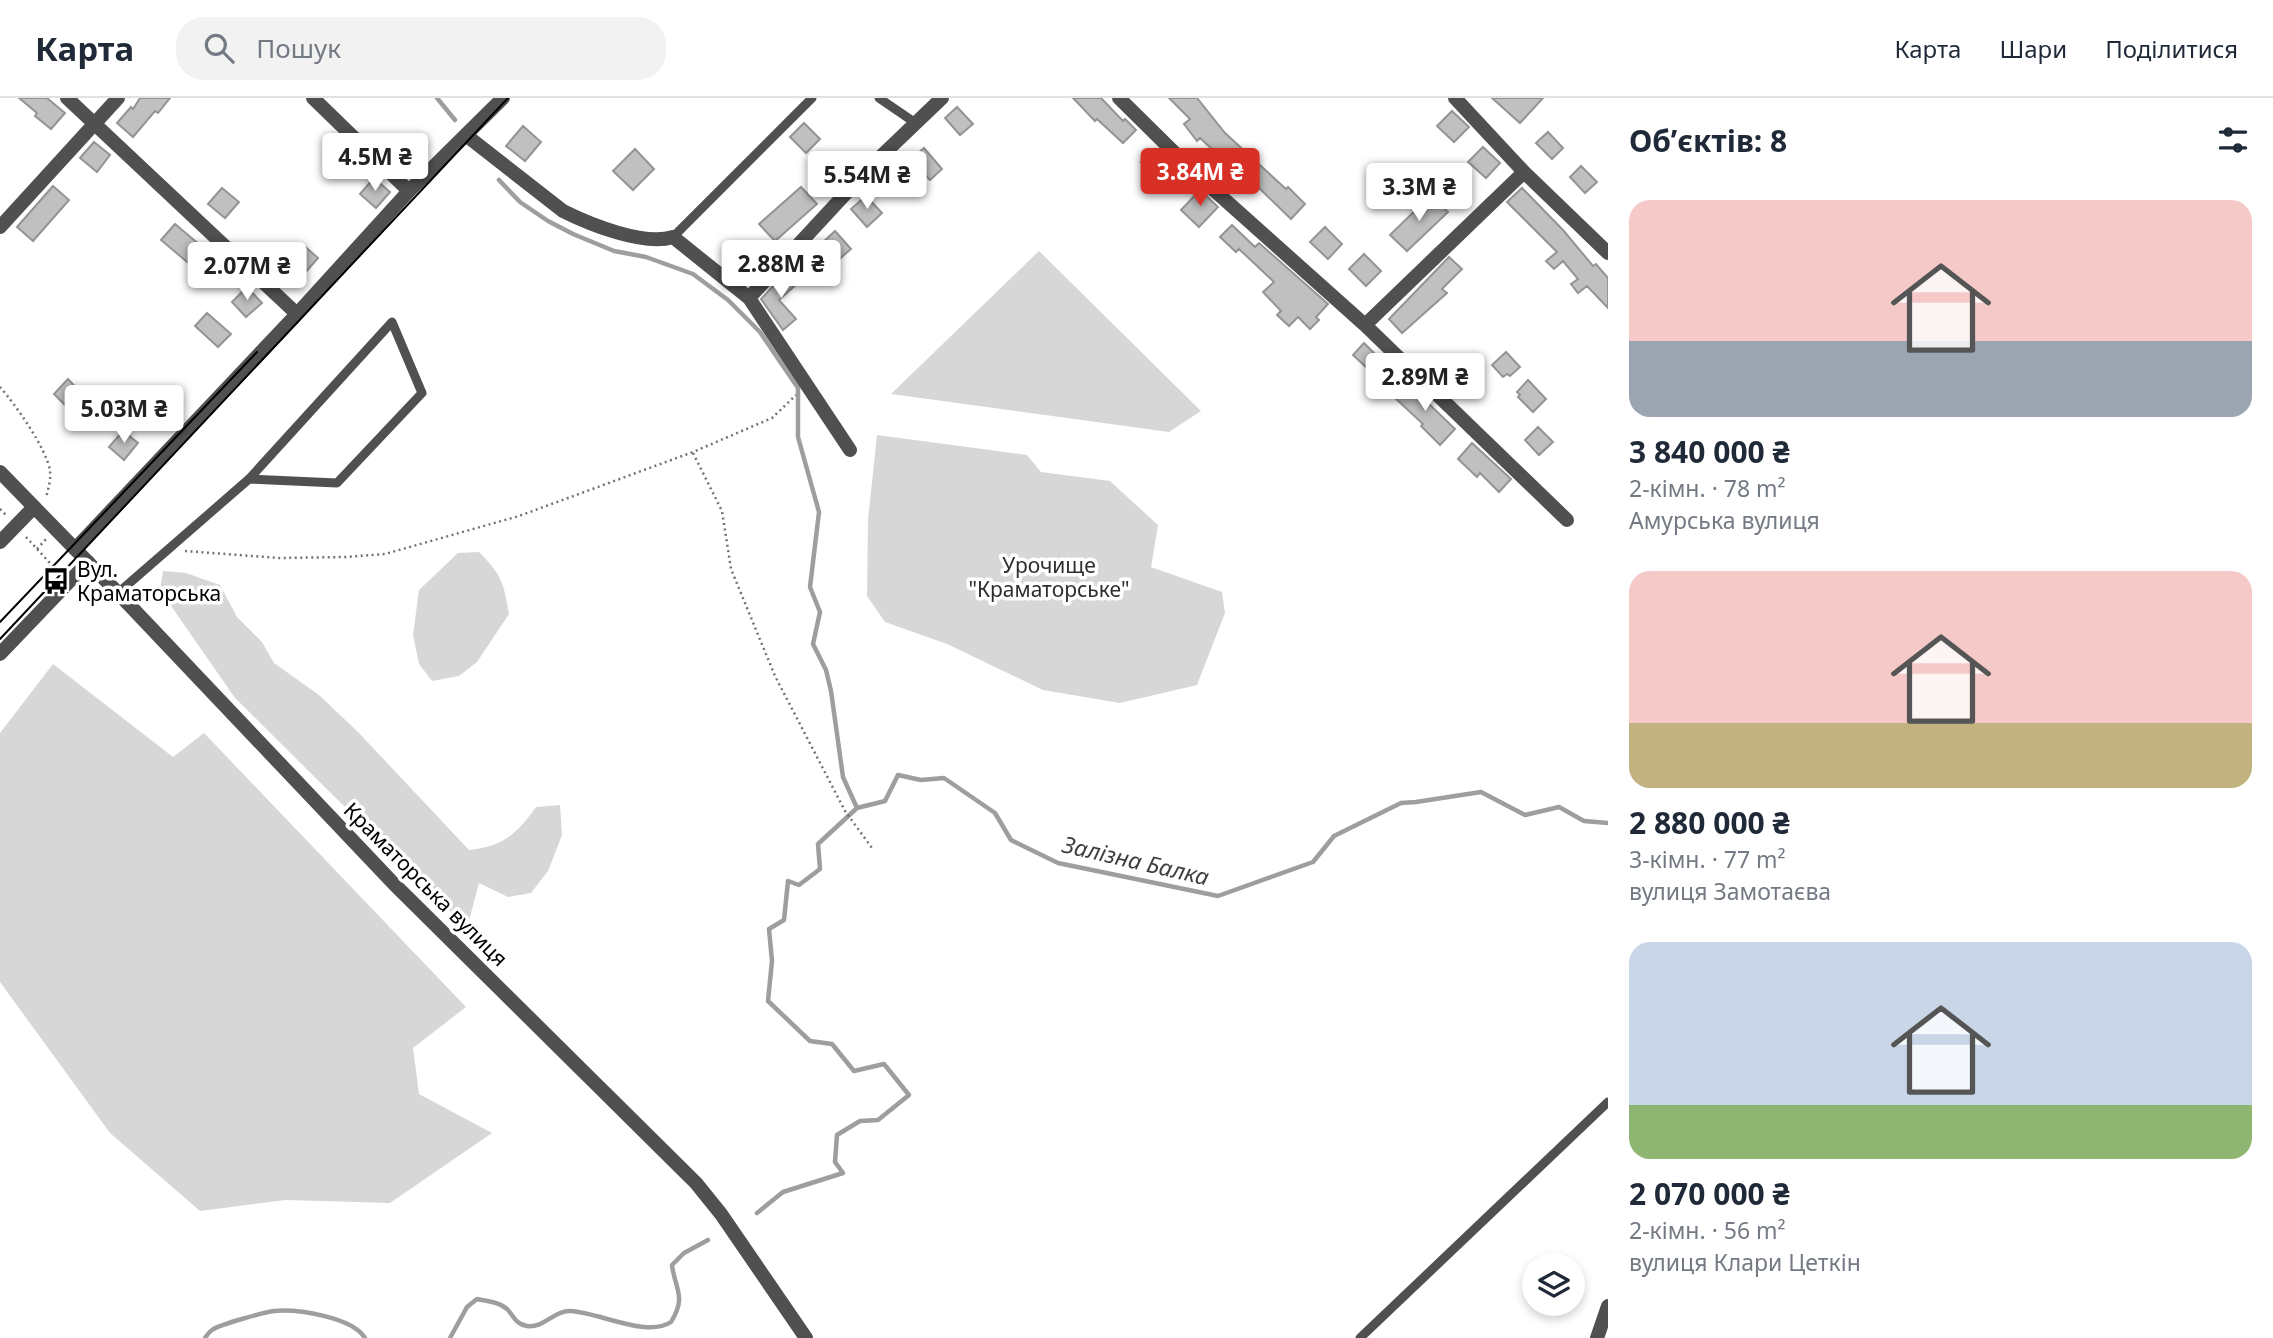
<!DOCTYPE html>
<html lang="uk">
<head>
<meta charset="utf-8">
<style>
	body { margin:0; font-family:"Noto Sans",sans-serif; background:#f2f2f3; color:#1f2937; height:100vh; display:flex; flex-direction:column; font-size:26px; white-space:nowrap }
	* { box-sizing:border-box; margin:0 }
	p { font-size:23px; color:#747a83 }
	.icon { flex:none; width:38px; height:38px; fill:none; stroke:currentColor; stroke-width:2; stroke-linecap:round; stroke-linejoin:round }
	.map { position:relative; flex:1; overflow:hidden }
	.side { display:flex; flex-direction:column; background:#fff; width:665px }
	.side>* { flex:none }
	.controls { position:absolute; left:1522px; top:1155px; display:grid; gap:14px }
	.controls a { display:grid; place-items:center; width:63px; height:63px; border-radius:50%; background:#fff; box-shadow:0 4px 10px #0003; font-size:35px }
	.price { position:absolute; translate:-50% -60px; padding:0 16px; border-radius:7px; background:#fff; color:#222; font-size:23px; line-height:46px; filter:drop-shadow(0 2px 4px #0008) }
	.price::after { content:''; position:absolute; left:50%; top:42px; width:21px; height:16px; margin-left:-10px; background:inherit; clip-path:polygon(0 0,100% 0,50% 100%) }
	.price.on { background:#d93025; color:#fff }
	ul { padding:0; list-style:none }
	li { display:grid; align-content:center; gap:14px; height:371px; padding:0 21px }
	li span { display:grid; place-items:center; height:217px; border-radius:21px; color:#555 }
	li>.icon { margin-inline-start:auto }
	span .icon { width:126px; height:126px; fill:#fffc; stroke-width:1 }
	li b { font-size:30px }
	h2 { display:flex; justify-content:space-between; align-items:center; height:84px; padding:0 21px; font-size:30px }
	header { display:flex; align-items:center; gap:42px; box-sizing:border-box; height:98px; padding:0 35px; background:#fff; border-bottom:2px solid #e0e1e3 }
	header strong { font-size:33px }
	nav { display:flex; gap:38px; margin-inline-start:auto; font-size:24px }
	.search { width:490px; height:63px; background:#f2f2f3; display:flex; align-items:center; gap:18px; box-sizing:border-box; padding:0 24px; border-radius:28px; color:#747a83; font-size:26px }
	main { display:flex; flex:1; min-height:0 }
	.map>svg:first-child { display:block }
	.green { fill:#d7d7d7 }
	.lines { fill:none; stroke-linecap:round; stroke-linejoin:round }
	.stream { stroke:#9e9e9e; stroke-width:4.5 }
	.building { fill:#c0c0c0; stroke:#949494; stroke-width:2 }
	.path { stroke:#727272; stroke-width:2.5; stroke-dasharray:2 3.5; stroke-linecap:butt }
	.service { stroke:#505050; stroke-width:9 }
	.minor { stroke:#505050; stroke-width:14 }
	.tertiary { stroke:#505050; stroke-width:14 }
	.tram { stroke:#000; stroke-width:2 }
	.labels { text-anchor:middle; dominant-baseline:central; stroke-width:7; stroke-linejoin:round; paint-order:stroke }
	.park-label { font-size:21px; fill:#2e2e2e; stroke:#fff }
	.poi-label { font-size:21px; fill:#000; stroke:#fff; text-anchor:start }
	.street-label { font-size:21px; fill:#000; stroke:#fff }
	.water-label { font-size:23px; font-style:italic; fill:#3f3f3f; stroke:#fff }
</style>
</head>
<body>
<header>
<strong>Карта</strong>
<div class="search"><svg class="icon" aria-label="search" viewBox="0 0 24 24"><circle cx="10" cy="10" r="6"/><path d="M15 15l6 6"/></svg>Пошук</div>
<nav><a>Карта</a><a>Шари</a><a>Поділитися</a></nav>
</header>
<main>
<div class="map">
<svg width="1608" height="1240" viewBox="0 0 1608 1240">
	<rect width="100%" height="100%" fill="#fff"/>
	<path class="green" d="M1039,153L1201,313L1169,334L891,296Z
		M877,337L1027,357L1041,374L1110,383L1158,427L1151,469L1222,494L1225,515L1197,587L1120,605L1043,592L947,546L885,524L867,498L868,422Z
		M479,454C501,476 504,485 509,516L477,564L459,578L432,583L419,566L413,537L419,492L458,455Z
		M163,473L186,475L220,487L237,519L262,544L274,565L319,597L359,635L469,752C503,748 516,737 536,709L560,707L562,737L548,773L531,795L508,799L479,785L467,830L235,600L160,492Z
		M53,566L173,659L204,635L466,909L413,950L419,996L492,1035L390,1105L286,1102L200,1113L110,1035L0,884V635Z"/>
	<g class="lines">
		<path class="stream" d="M437,0L455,22
			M499,82L520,104L548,123L573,136L614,153L646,159L693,176L728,202L760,234L798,290V339L819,414L810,489L820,514L813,546L826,572L831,593L843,679L857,710
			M757,1115L783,1094L843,1075L835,1064L837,1037L860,1023L878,1022L909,997L884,966L854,973L832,946L810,943L768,903L772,863L769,831L784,822L788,783L799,787L820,771L818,746L857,710L885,703L898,677L921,682L944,680L995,715L1011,742L1058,765L1218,798L1313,764L1334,738L1401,705L1416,704L1481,694L1525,717L1559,709L1584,723L1608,725
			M205,1240C207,1237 209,1234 212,1232C218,1227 265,1214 274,1213C298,1211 352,1219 365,1240
			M450,1240L467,1209L477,1201C487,1203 499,1204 507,1211C514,1218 515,1226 527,1228C543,1231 554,1212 571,1213C601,1215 647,1240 671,1224C675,1218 680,1207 679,1199C678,1188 673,1178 672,1167L684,1155L708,1142"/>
	</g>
	<path class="building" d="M19,0H47L65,15L51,31L35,18L37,15Z
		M140,0H170L158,15L155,13L133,39L117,25L131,9L133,11Z
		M1073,0H1101L1123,23L1125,21L1136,32L1123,45L1097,21L1095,23Z
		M1169,0H1197L1225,35L1286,91L1288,89L1305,106L1291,121L1258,89L1256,92L1200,40L1197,43L1184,26L1190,21Z
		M1492,0H1543L1520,25Z
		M957,9L973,26L960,37L945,20Z
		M1452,13L1469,29L1454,44L1437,28Z
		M804,25L820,41L806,55L790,39Z
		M523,28L541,44L525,63L506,48Z
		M1548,34L1563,50L1552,61L1536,45Z
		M94,44L110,57L97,74L80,60Z
		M1483,49L1500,65L1486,80L1468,64Z
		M924,50L942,71L930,82L911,61Z
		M635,51L654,71L633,92L613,73Z
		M1155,51L1166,62L1153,75L1141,64Z
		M1581,68L1597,84L1585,95L1570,79Z
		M374,80L390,94L376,110L360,96Z
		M53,88L69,102L33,143L17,129Z
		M801,89L817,106L775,143L759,126Z
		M222,90L239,104L225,120L208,106Z
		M1522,90L1563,132L1593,168L1596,166L1608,180V210L1587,188L1578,195L1571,186L1578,181L1563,163L1554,171L1546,163L1557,154L1507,104Z
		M1200,92L1218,109L1199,129L1181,112Z
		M866,98L882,115L867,129L851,111Z
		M1430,98L1448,114L1407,153L1390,137Z
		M175,126L219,163L205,179L161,142Z
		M1232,127L1255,149L1259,145L1328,206L1316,219L1319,222L1310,231L1298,219L1289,228L1277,217L1281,213L1263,194L1274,184L1239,151L1236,154L1220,139Z
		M1325,129L1342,146L1328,161L1310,144Z
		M835,133L851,151L836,164L820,147Z
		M302,146L318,160L304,176L288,162Z
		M1364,156L1381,173L1366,188L1349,171Z
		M1449,159L1462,171L1442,191L1447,195L1402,235L1389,221Z
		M788,172L799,184L779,202L796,221L783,232L761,201Z
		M247,189L262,205L246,219L232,204Z
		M207,215L231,236L218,249L195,228Z
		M1364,245L1379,260L1368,271L1353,257Z
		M1506,254L1520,269L1510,278L1507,276L1503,279L1492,267Z
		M68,281L82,296L68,310L54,296Z
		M1528,282L1546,301L1533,314L1518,299L1520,297L1517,294Z
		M1410,284L1430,303L1428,305L1455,331L1440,347L1421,328L1423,326L1395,300Z
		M1538,329L1553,344L1539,357L1525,342Z
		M123,333L138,345L124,362L109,349Z
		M1472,345L1511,381L1499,394L1480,375L1477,379L1458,361Z"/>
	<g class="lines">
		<path class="path" d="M0,289C15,306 47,351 50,373C51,383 48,391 46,400
			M693,355L722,413L731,471L775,578L845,713L872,750
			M0,411L7,418
			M26,439L59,475
			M37,451L47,440
			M185,453L279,460L346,459L385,456L519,418L693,354L772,320L796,297"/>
		<path class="service" d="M879,0L917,26
			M673,139L812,0
			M118,495L249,381L392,224L422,295L337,385L249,381
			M1360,1240L1608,1004"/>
		<path class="minor" d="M67,0L297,216
			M313,0L409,93
			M1119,0L1196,76L1365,227L1567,422
			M1455,0L1524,74L1608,155
			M467,38L563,113C591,127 644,148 673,139L749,200L850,352
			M0,129L118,0
			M749,200L873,66L942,0
			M1365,227L1524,74
			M0,444L34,409
			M75,451L297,216L409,93L503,0
			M0,556L88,464
			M1597,1240L1608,1208"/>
		<path class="tertiary" d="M0,374L118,495L394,786L696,1085L721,1116L806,1240"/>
		<path class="tram" d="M0,524L257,254
			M0,541L508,0"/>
	</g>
	<defs>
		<symbol id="bus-bare" viewBox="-9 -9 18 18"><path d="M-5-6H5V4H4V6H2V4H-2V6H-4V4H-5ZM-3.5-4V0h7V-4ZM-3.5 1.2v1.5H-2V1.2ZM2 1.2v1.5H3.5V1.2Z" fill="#000" stroke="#fff" stroke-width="2.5" paint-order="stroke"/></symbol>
	</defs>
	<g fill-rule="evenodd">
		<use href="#bus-bare" x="37" y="464" width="38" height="38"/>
	</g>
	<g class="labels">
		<g class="park-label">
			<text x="1049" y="467">Урочище<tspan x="1049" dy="24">"Краматорське"</tspan></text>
		</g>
		<g class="poi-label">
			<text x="77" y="471">Вул.<tspan x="77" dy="24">Краматорська</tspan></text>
		</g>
		<g class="street-label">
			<text transform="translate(426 786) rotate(45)">Краматорська вулиця</text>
		</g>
		<g class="water-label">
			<text transform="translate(1136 762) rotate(13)">Залізна Балка</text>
		</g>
	</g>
</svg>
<div class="controls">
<a><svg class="icon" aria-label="layers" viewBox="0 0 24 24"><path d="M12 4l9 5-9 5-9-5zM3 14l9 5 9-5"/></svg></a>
</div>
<b class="price" style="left:375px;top:95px">4.5M ₴</b>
<b class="price on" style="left:1200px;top:110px">3.84M ₴</b>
<b class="price" style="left:867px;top:113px">5.54M ₴</b>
<b class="price" style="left:1419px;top:125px">3.3M ₴</b>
<b class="price" style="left:781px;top:202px">2.88M ₴</b>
<b class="price" style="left:247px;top:204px">2.07M ₴</b>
<b class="price" style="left:1425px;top:315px">2.89M ₴</b>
<b class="price" style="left:124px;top:347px">5.03M ₴</b>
</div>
<section class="side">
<h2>Об’єктів: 8<svg class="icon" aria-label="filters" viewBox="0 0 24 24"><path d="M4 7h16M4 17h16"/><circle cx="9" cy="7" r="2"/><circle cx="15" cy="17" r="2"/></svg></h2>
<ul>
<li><span style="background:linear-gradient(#f6c9c9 65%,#9aa5b1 0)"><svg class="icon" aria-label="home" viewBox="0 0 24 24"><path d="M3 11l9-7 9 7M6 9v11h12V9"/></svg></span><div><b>3 840 000 ₴</b><p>2-кімн. · 78 m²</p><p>Амурська вулиця</p></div></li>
<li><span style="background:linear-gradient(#f6c9c9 70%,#c2b280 0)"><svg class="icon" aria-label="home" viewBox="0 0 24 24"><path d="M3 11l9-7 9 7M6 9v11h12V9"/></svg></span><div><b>2 880 000 ₴</b><p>3-кімн. · 77 m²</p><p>вулиця Замотаєва</p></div></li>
<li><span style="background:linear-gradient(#c9d6e8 75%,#8fb573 0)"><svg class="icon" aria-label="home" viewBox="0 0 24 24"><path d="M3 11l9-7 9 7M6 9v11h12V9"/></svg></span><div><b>2 070 000 ₴</b><p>2-кімн. · 56 m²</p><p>вулиця Клари Цеткін</p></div></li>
</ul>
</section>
</main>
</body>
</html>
